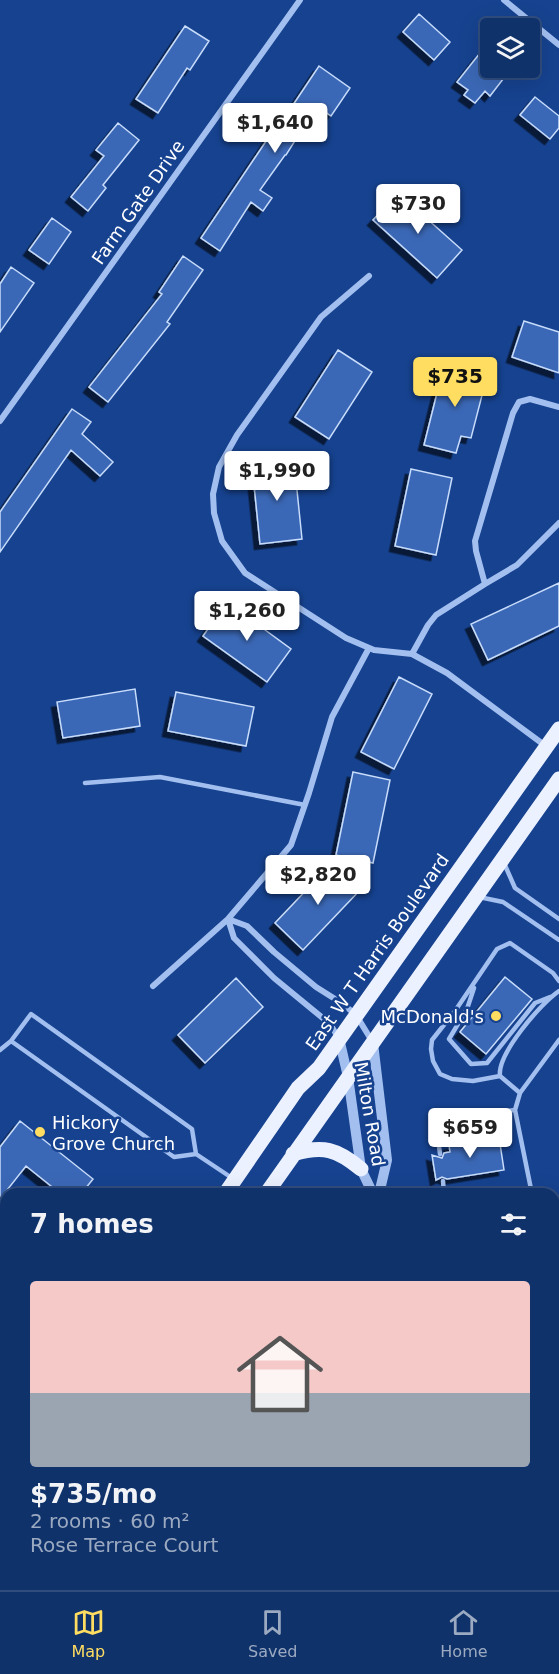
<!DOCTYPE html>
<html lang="en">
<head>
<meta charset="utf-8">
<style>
	body { margin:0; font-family:"DejaVu Sans",sans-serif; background:#193a71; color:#f1f3f6; height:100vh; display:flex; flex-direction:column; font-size:22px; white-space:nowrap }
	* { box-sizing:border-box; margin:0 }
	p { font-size:20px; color:#9caac1 }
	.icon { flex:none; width:33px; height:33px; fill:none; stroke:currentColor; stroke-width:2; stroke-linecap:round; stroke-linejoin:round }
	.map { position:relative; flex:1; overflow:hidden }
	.sheet { position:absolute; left:0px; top:1188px; width:560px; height:402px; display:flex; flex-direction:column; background:#10326b; border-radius:18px 18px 0 0; box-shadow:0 6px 24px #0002,0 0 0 2px #304d7e }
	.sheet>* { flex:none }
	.buttons { position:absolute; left:480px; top:18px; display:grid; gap:12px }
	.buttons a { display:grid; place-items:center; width:60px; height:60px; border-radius:6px; background:#10326b; box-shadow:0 6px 24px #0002,0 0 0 2px #304d7e; font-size:30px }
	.price { position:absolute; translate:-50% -51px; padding:0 14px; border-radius:6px; background:#fff; color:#222; font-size:20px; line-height:39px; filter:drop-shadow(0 2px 3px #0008) }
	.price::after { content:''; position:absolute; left:50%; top:36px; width:18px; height:14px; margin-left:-9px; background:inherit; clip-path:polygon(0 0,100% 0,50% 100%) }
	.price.current { background:#ffdd61; color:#111 }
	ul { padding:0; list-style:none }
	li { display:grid; align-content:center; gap:12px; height:318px; padding:0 30px }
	li span { display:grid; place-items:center; height:186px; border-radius:6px; color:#555 }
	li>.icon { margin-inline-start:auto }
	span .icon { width:108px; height:108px; fill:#fffc; stroke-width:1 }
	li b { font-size:26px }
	h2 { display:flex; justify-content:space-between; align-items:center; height:72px; padding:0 30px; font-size:26px }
	.menu { display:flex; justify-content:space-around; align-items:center; height:84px; border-top:2px solid #304d7e; background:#10326b; font-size:16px; color:#9caac1 }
	.menu a { display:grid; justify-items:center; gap:3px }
	.menu .current { color:#ffdd61 }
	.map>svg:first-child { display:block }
	.building { fill:#3a68b6; stroke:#c8dcfb; stroke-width:1.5; filter:url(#shadow) }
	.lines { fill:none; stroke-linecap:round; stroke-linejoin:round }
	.service { stroke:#a2bff0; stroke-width:4.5 }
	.minor { stroke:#a2bff0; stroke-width:6 }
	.tertiary { stroke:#a2bff0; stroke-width:10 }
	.secondary { stroke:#d0dffb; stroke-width:12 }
	.primary { stroke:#ebf1ff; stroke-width:15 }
	.poi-dot { fill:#ffdd61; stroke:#16428f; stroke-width:2 }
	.labels { text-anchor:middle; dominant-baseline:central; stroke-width:5; stroke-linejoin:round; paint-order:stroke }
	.street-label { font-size:18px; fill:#fff; stroke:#16428f }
	.poi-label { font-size:18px; fill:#fff; stroke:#16428f; text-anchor:end }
</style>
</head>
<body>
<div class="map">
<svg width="559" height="1590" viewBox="0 0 559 1590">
	<defs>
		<filter id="shadow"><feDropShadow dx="-5.5" dy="5.5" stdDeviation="0" flood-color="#0009"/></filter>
	</defs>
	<rect width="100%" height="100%" fill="#16428f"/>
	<path class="building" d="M419,14L450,42L434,60L403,32Z
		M185,26L209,41L190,70L187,68L158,113L136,99Z
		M480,53L490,61V68H499L507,74L490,96L485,91L475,103L464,95L468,90L457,82Z
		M319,66L350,88L331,116L317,106L286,155H285L260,190L272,198L263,211L251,202L220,251L201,238L289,107L291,108Z
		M535,97L559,116V128L550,139L520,115Z
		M118,123L139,140L103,185L106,188L88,211L71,197L104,156L96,150Z
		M398,193L462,250L437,278L373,220Z
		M52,218L71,232L49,264L29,250Z
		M183,256L203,270L167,322L170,324L108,402L89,387L162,294L159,292Z
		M11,267L34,283L0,332V284Z
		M524,321L559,332V373L512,357Z
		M338,350L372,372L329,439L295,417Z
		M444,365L487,376L471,438L461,436L456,453L424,445Z
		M72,409L91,422L82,434L113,462L100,476L71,450L0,552V512Z
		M294,461L302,539L260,544L252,465Z
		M411,469L452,478L436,555L395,546Z
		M559,583V626L488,660L471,624Z
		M227,602L291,649L267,682L203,636Z
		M399,677L432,694L394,769L361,752Z
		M135,689L140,726L63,738L57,702Z
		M176,692L254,707L246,746L168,731Z
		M353,772L390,780L373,863L336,855Z
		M333,862L361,889L303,950L275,923Z
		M505,977L532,999L486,1054L460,1032Z
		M236,978L263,1007L205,1063L178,1035Z
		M20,1121L93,1179L81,1194H61L26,1166L0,1199V1147Z
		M499,1137L504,1170L447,1179L442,1177L436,1180L432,1155L442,1158L444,1153L450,1152L449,1145Z"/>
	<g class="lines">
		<path class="service" d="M85,783L160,777L305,805
			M504,863L515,888L559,919
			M479,897L503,902L559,940
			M474,988L467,1009L449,1039L471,1064L487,1063L535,1003L550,997
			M11,1041L31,1014L192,1129L196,1154
			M0,1050L11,1041L174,1157L196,1154L232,1178
			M500,1076L473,1081L452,1079L440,1074L433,1061L431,1049L432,1040L455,1011L497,949L510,943L553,973L559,981
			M520,1093L500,1076C497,1054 541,1003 559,991
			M440,1154L437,1131L444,1117L515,1110
			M443,1181L444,1194
			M532,1194L515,1110L520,1093L559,1040
			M554,1258L559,1257
			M554,1306L559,1333
			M0,1453L6,1459"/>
		<path class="minor" d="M504,0L559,45
			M369,276L321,317L237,435L219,467L213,494L214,513L222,541L245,573L346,638L374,650L412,654L447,673L547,747
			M559,407L530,399L519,402L513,413L475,541L476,551L485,584L517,565L559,523
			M0,421L300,0
			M412,654L428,625L436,615L485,584
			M228,919L247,926L274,952L316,987L343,1004L356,1015L372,1041
			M228,919L234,938L274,978L330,1024L338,1037
			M153,986L228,919L291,845L309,793L332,717L369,648"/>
		<path class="tertiary" d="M339,1038L348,1077L361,1169L373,1194
			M373,1043L387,1160L379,1194
			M409,1584V1590
			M434,1584L435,1590"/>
		<path class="secondary" d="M554,1502H559
			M554,1539L559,1540
			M0,1573L6,1571"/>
		<path class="primary" d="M293,1154C323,1145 337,1149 361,1169
			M225,1194L298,1088L319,1068L559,729
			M266,1194L559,779
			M0,1478L6,1473
			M0,1521L6,1515"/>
	</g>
	<g class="poi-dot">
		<circle cx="496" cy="1016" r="6"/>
		<circle cx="40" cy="1132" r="6"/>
	</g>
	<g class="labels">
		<g class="street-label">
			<text transform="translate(138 202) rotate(-55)">Farm Gate Drive</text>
			<text transform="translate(377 952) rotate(-55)">East W T Harris Boulevard</text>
			<text transform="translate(370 1114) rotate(80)">Milton Road</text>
		</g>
		<g class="poi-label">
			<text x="484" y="1016">McDonald's</text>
			<text x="52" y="1122" text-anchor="start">Hickory<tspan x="52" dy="21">Grove Church</tspan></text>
		</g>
	</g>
</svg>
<div class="buttons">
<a><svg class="icon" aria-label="layers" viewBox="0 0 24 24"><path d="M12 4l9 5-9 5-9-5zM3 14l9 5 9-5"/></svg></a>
</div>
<b class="price" style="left:275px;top:154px">$1,640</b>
<b class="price" style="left:418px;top:235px">$730</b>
<b class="price current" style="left:455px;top:408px">$735</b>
<b class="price" style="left:277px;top:502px">$1,990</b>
<b class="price" style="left:247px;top:642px">$1,260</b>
<b class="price" style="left:318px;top:906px">$2,820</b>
<b class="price" style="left:470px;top:1159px">$659</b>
<section class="sheet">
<h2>7 homes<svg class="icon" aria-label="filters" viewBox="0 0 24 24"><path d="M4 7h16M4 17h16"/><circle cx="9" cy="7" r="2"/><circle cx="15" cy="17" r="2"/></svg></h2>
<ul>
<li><span style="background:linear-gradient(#f6c9c9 60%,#9aa5b1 0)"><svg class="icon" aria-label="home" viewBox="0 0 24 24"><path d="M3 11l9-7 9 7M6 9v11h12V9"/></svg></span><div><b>$735/mo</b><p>2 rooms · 60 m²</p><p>Rose Terrace Court</p></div></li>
</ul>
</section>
</div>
<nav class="menu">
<a class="current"><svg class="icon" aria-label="map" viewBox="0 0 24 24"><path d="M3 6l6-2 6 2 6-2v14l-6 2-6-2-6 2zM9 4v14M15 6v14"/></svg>Map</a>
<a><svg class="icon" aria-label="saved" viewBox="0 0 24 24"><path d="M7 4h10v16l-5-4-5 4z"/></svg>Saved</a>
<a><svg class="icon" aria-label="home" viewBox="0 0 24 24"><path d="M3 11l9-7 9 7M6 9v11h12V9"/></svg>Home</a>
</nav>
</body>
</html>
